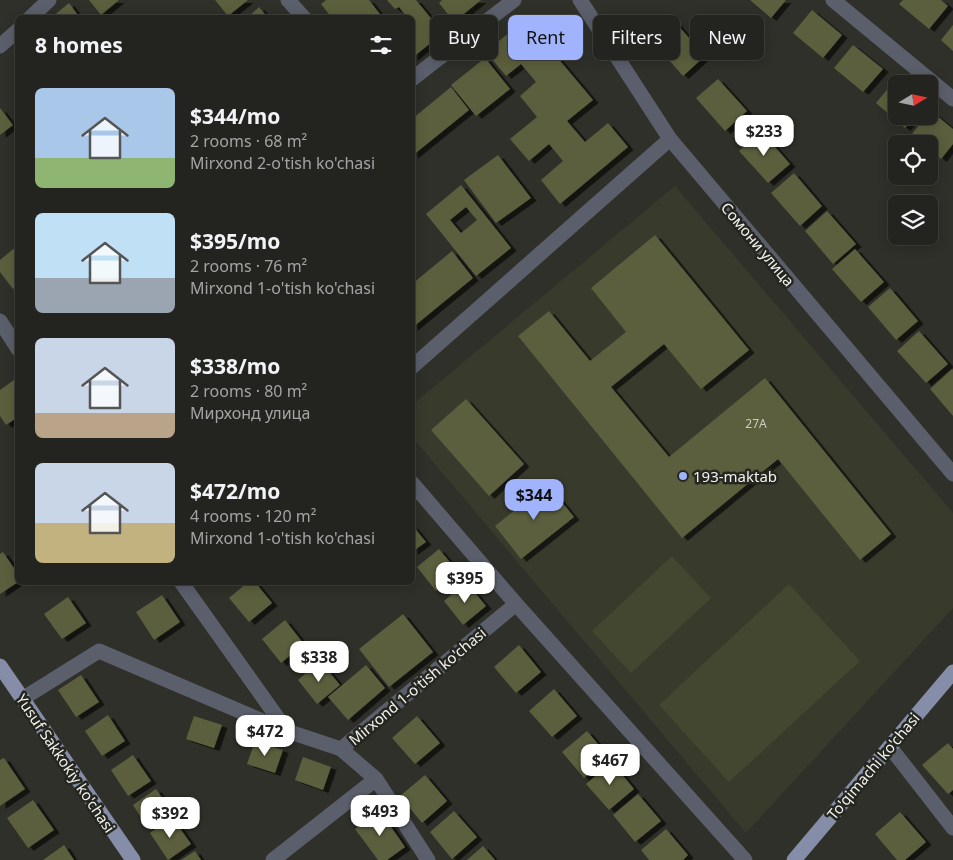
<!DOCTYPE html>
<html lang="en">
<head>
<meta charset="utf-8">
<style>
	body { margin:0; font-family:"Noto Sans",sans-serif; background:#2f302c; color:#f1f3f6; height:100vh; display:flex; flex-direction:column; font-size:19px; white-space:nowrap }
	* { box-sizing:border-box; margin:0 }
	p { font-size:16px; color:#a3a4a4 }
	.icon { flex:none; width:28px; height:28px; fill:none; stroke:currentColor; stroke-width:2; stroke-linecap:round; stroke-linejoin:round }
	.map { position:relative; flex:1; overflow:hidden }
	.drawer { position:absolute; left:15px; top:15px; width:400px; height:570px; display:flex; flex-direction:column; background:#23241f; border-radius:8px; box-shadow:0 2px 12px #0003,0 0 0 1px #40413d }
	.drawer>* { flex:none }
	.hud { position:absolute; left:430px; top:15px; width:448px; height:45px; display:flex; gap:10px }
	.needle { width:32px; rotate:80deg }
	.fabs { position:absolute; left:888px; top:75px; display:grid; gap:10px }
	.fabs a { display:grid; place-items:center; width:50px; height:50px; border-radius:8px; background:#23241f; box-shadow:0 2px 12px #0003,0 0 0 1px #40413d; font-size:25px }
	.price { position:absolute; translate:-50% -42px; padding:0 11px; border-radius:10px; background:#fff; color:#222; font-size:16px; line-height:32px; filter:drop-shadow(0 1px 2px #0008) }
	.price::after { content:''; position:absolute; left:50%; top:30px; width:15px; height:11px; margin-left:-8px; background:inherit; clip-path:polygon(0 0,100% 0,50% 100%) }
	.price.selected { background:#a1b3fd; color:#111 }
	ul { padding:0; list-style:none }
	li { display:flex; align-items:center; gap:15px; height:125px; padding:0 20px }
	li span { display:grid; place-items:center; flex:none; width:140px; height:100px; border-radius:8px; color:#555 }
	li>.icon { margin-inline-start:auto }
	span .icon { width:60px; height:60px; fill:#fffc; stroke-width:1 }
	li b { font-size:21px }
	h2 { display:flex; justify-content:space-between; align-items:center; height:60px; padding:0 20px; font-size:21px }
	.pill { padding:0 18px; border-radius:8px; background:#23241f; box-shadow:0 2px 12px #0003,0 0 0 1px #40413d; font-size:18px; line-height:45px }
	.pill.selected { background:#a1b3fd; color:#111 }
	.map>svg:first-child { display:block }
	.built { fill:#383a2c }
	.green { fill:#444730 }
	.building { fill:#5b5e3e; fill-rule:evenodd; filter:url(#shadow) }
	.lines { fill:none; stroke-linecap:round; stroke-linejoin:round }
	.minor { stroke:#5b5f6c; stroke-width:15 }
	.major { stroke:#868da8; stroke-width:15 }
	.poi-dot { fill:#a1b3fd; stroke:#25261f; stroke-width:2 }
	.labels { text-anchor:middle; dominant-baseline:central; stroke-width:5; stroke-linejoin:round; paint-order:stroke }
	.number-label { font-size:12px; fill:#ccccc1 }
	.street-label { font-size:15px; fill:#f1f1ed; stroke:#25261f }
	.poi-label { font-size:15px; fill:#f1f1ed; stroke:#25261f; text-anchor:start }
</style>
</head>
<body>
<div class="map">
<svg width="953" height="860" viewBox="0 0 953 860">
	<defs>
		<filter id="shadow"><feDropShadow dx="5.5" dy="3" stdDeviation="0" flood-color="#0009"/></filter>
	</defs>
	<rect width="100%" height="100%" fill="#2f3029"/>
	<path class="built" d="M675,186L953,513V608L746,833L413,438L412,405Z"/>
	<path class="green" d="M672,556L711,598L631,673L592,631Z
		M789,584L860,661L729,782L659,705Z"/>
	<path class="building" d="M89,0H119L101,15Z
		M215,0H248L228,16Z
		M326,0H369L383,18H332L321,4Z
		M387,0H416L443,33L412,58V18H408L399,7L395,9Z
		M442,0H481L454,22L439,3Z
		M750,0H786L771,18Z
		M903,0H941L948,6L929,29L899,4Z
		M69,3L80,18H51Z
		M259,7L268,18H247Z
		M812,10L842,35L823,58L793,33Z
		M525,19L593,100L567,121L585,142L608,123L628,147L560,204L541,180L563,161L549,144L529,161L510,139L537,117L520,96L536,82L521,64L506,76L486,52Z
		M676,23L705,56L683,76L654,43Z
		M953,25V51L941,40Z
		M853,45L883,69L863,92L834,68Z
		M485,58L510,89L476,116L451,85Z
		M718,79L747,111L725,131L696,98Z
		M895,80L899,84H896V116H915L905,128L876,103Z
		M451,87L469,110L412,156V119Z
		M0,108L13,125L0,135Z
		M931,111L953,129V144L941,159L929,148V144H923L912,134L926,116H929Z
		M761,131L790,164L768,183L739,151Z
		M498,155L531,198L496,223L464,180Z
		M794,173L822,206L800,226L771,193Z
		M461,185L511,248L476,276L426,214ZM466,207L477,220L461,233L450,220Z
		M827,211L856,244L833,264L805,231Z
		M655,235L749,350L701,389L664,344L611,387L669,457L765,378L891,534L860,560L778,459L682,538L518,336L549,311L590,361L626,332L591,288Z
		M17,246L18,285L13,289L0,272V260Z
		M855,249L884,282L861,302L832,269Z
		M452,251L473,278L412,328V284Z
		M890,288L918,321L896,340L868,307Z
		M919,331L948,364L926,383L897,351Z
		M952,369L953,370V416L930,389Z
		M14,380L18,386V417L6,425L0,416V390Z
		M466,399L524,464L489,496L431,430Z
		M547,484L574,517L521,559L495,526Z
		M412,525L426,542L412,552Z
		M439,549L459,573L436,591L417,567Z
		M3,552L18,574V582L0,594V554Z
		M248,582H255L272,603L249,622L229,598Z
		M466,582L486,606L463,625L444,601Z
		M162,595L180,622L154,640L136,612Z
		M68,597L86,623L62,639L44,614Z
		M403,614L433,652L389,687L359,649Z
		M285,620L304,644L281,663L262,639Z
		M519,645L541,672L516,693L494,667Z
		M320,661L340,685L317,704L298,680Z
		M366,665L385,688L348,720L328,697Z
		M81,675L99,702L76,717L58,690Z
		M554,689L577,716L552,737L529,711Z
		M108,715L125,741L102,756L85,731Z
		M194,716L222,725L214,748L186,739Z
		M417,716L440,743L415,764L392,738Z
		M587,731L609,757L584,778L562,752Z
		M255,741L283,750L275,773L247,764Z
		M948,743L953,749V790L948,794L922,765Z
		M133,755L151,781L128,796L111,770Z
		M303,757L331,767L323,790L295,780Z
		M4,758L25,789L0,806V760Z
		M612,762L634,789L609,810L586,784Z
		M425,775L447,801L422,823L400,796Z
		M156,789L172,812L148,828L133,805Z
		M638,794L661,821L635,842L613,815Z
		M33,800L54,830L28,848L7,818Z
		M380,811L405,847L387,860H378L355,829Z
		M454,811L477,837L452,859L430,832Z
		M900,812L926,842L905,860H897L875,834Z
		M172,817L191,844L168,860L150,833Z
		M666,829L688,855L683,860H649L641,850Z
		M64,845L74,860H43Z
		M483,846L495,860H467Z
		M195,851L201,860H181Z"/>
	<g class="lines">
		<path class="minor" d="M288,0L304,18
			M580,0L670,139L953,474
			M833,0L953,99
			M30,18L49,0
			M0,46L18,30
			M412,79L514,0
			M0,321L18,349
			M412,367L670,139
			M412,483L516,604L745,860
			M181,582L287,731L341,749L376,779L428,860
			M22,699L99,651L286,731
			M890,747L953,828
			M341,749L516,604
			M273,860L376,779"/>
		<path class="major" d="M0,666L133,860
			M794,860L953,672"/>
	</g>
	<circle class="poi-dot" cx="683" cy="476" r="5"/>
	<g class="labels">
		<g class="number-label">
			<text x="756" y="423">27А</text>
		</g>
		<g class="street-label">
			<text transform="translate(758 244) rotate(50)">Сомони улица</text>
			<text transform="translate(417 686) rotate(-40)">Mirxond 1-o'tish ko'chasi</text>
			<text transform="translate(66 763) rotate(56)">Yusuf Sakkokiy ko'chasi</text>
			<text transform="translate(873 766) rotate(-50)">To'qimachi ko'chasi</text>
		</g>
		<g class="poi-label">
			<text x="693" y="476">193-maktab</text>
		</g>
	</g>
</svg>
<div class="fabs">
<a><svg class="needle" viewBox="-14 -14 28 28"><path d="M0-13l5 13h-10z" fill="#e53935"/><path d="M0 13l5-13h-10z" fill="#a3a4a4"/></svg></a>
<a><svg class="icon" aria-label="locate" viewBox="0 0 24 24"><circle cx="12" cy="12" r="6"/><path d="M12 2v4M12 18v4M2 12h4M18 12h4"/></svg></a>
<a><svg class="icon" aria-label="layers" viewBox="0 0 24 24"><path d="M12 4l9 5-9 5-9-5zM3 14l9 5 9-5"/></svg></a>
</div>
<b class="price" style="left:764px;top:157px">$233</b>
<b class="price selected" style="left:534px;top:521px">$344</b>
<b class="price" style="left:465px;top:604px">$395</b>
<b class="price" style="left:319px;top:683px">$338</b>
<b class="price" style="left:265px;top:757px">$472</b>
<b class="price" style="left:610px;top:786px">$467</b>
<b class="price" style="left:380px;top:837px">$493</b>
<b class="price" style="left:170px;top:839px">$392</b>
<div class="hud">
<a class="pill">Buy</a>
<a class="pill selected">Rent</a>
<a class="pill">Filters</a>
<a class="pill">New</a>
</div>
<section class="drawer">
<h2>8 homes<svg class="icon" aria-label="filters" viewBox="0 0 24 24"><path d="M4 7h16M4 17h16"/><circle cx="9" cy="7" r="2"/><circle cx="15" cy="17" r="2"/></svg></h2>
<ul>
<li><span style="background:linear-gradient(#a9c7e8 70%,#8fb573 0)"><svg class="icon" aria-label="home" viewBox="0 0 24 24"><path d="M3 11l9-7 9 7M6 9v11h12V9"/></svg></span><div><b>$344/mo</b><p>2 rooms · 68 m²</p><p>Mirxond 2-o'tish ko'chasi</p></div></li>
<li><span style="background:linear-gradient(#bfe0f5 65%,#9aa5b1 0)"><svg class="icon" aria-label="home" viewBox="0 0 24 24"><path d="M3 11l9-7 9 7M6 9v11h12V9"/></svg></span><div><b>$395/mo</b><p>2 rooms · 76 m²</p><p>Mirxond 1-o'tish ko'chasi</p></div></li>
<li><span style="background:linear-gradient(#c9d6e8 75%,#b9a48a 0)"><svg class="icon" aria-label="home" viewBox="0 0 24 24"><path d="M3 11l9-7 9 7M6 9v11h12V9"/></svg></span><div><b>$338/mo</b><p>2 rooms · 80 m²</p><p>Мирхонд улица</p></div></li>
<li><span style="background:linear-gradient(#c9d6e8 60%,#c2b280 0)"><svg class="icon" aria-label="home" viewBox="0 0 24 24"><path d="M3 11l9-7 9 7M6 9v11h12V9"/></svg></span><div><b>$472/mo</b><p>4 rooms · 120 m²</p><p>Mirxond 1-o'tish ko'chasi</p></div></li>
</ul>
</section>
</div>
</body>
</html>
